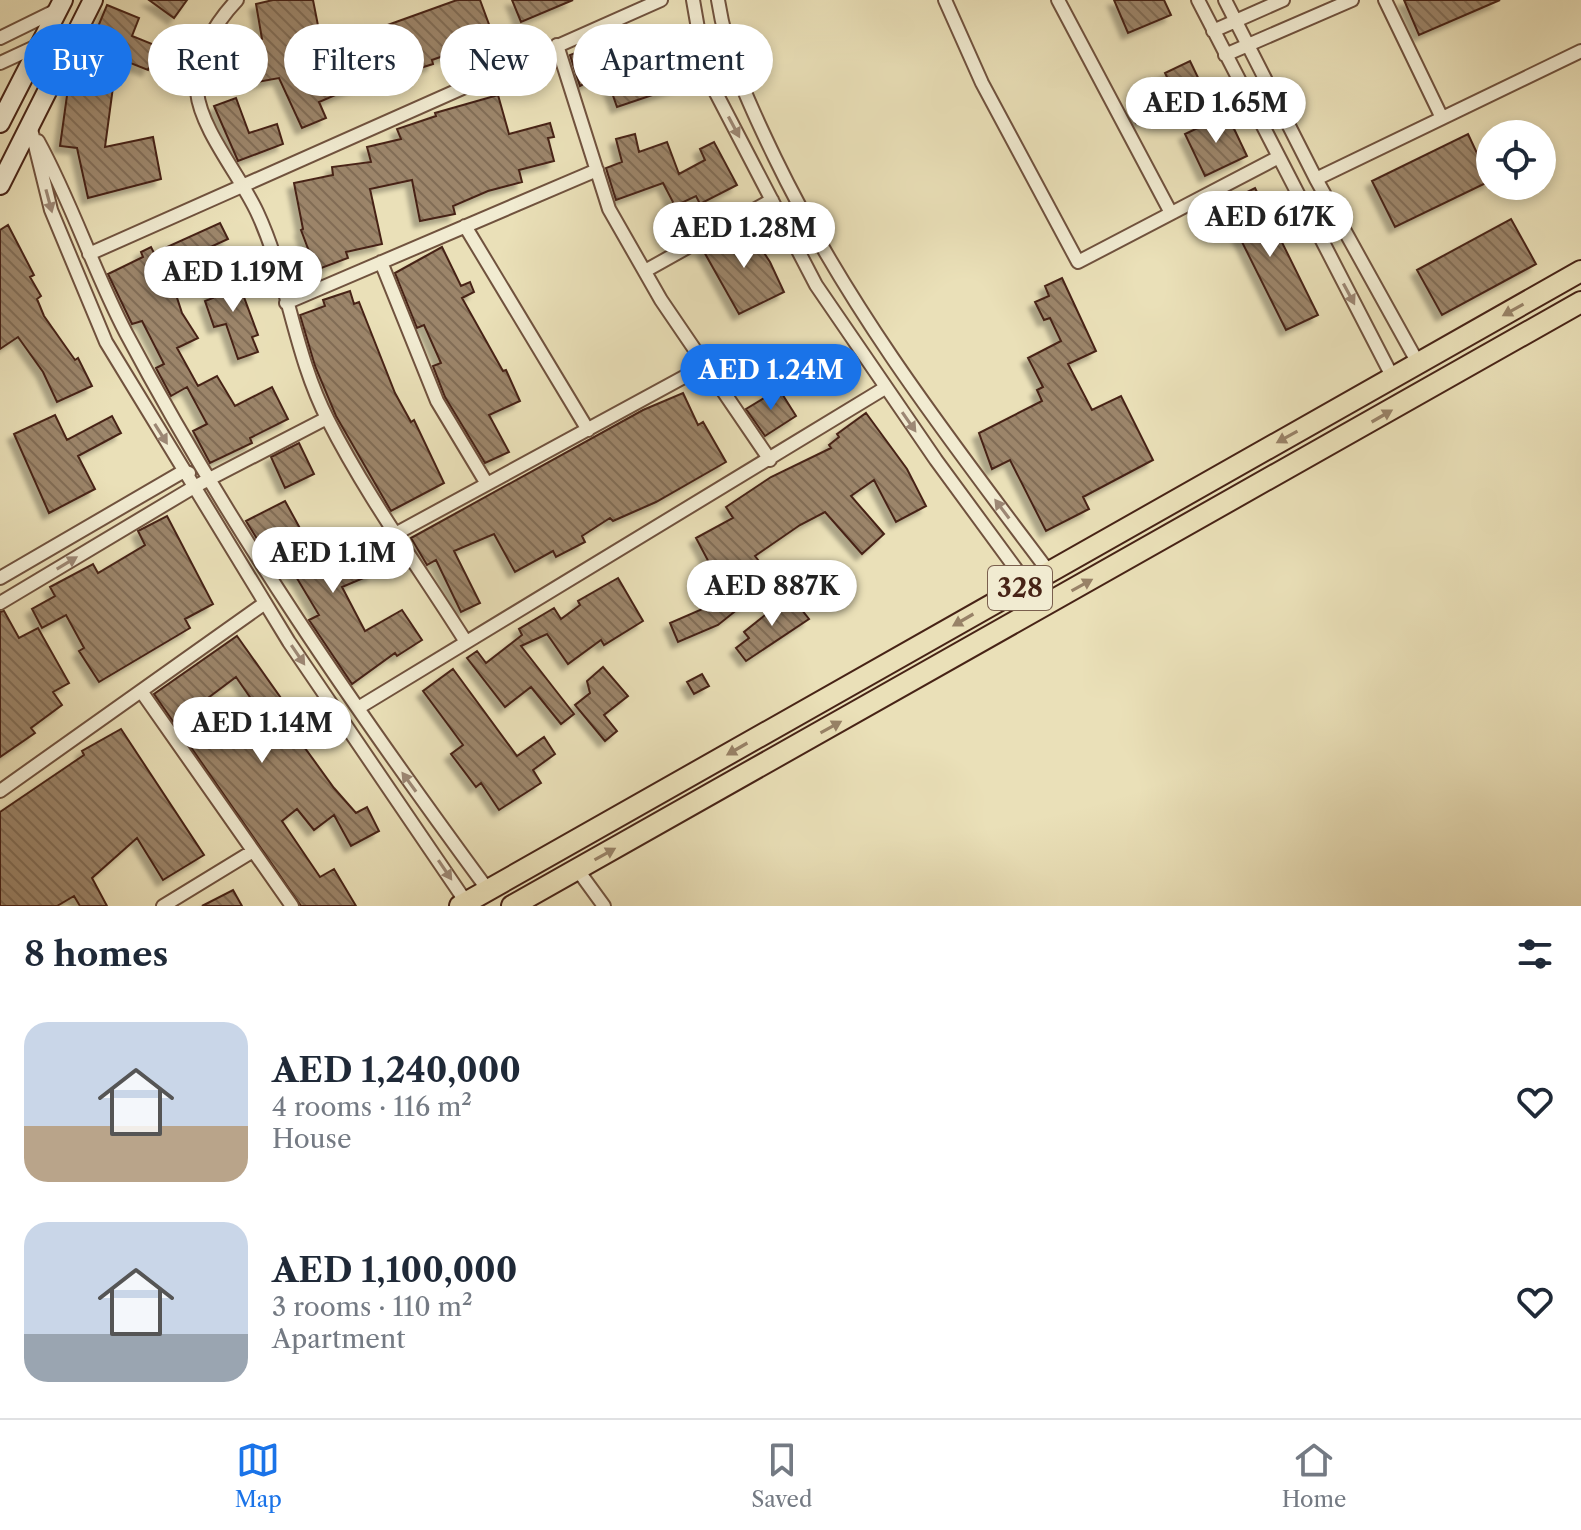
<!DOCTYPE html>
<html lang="en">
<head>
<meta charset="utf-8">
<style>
	body { margin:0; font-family:"Libre Caslon Text",serif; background:#f6f6f7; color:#1f2937; height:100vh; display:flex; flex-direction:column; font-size:30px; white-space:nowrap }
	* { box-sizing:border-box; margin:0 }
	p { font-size:26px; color:#747a83 }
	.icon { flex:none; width:44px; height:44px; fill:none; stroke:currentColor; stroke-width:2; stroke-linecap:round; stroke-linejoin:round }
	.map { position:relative; height:906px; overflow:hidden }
	.details { display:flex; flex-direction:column; background:#fff; flex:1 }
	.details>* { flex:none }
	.hud { position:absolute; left:24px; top:24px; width:800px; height:72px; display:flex; gap:16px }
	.tools { position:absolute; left:1476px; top:120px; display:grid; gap:16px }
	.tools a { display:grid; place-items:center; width:80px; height:80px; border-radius:50%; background:#fff; box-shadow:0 4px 12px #0003; font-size:40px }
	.price { position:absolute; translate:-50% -68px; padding:0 18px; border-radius:28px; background:#fff; color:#222; font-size:26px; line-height:52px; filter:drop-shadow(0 2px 4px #0008) }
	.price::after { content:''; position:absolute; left:50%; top:48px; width:24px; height:18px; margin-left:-12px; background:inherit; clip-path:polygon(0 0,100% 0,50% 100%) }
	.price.active { background:#1a73e8; color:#fff }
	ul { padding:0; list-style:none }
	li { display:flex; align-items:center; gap:24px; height:200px; padding:0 24px }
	li span { display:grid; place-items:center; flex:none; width:224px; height:160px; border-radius:24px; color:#555 }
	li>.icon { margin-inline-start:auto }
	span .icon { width:96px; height:96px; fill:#fffc; stroke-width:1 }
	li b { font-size:34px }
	h2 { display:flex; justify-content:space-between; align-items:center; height:96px; padding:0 24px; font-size:34px }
	.chip { padding:0 28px; border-radius:36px; background:#fff; box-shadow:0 4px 12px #0003; font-size:28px; line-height:72px }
	.chip.active { background:#1a73e8; color:#fff }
	.tab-bar { display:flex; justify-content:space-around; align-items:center; height:112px; border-top:2px solid #e0e1e3; background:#fff; font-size:22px; color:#747a83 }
	.tab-bar a { display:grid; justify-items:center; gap:4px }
	.tab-bar .active { color:#1a73e8 }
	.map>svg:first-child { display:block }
	.building { fill:url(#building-back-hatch); stroke:#472316; stroke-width:2; fill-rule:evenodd; filter:url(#shadow) }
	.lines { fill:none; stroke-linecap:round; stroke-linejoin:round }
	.street-casing { stroke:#70523e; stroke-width:16 }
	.secondary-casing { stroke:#472316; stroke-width:22 }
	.primary-casing { stroke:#472316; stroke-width:24 }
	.street { stroke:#f1ebd1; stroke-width:12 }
	.secondary { stroke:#f1ebd1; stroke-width:18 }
	.primary { stroke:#eae0b8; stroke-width:20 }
	.oneway { fill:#9c8774 }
	.oneway2 { fill:#988267 }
	.labels { text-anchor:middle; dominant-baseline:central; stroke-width:7; stroke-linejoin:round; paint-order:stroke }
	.shield { fill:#f1ebd1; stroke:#7a5f4e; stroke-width:2 }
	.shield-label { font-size:26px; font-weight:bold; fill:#472316 }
</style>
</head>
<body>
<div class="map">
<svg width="1581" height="906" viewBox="0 0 1581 906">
	<defs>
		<pattern id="building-back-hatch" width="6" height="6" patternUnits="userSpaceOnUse" patternTransform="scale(2)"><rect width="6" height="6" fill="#9c856a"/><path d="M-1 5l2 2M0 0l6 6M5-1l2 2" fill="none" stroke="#816c56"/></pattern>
		<filter id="shadow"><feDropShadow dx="-6" dy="6" stdDeviation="2" flood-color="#0004"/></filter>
	</defs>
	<rect width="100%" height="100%" fill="#eae0b8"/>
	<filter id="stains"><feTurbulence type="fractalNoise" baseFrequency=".0025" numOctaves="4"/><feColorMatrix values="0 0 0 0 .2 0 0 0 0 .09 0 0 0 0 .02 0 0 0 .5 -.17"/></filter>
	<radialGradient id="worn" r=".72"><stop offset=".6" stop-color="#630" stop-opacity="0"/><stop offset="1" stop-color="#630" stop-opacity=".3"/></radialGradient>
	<path class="building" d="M149,0H187L174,18Z
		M273,0H313L324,56L372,36L371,31L457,0H480L494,38L432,60L433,64L414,70L417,79L401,84L397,73L384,74L319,102L326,118L302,128L279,78L229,87L221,47L262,39L256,4Z
		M512,0H573L521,22Z
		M1114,0H1164L1171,15L1128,33Z
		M1404,0H1500L1419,35Z
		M107,5L139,18L132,36L157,46L148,70L113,56L101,85L113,87L105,147L153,137L161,179L88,198L77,148L60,146L69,81L75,82Z
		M645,26L656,57L668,52L675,74L681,72L685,84L617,107L605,73L580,86L570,55Z
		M1190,61L1204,90L1136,123L1131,114L1174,92L1165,73Z
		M498,95L509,134L550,123L554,137L548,138L554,161L519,170L522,182L488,191L453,206L455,214L420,221L412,180L370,189L382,244L346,252L348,258L316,270L301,230L303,229L294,183L333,175L332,167L371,162L367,147L401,139L397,129L436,116L435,113Z
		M236,98L249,133L277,124L283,144L238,161L214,106Z
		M1227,114L1247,156L1205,176L1185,134Z
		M635,134L639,152L667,142L679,174L705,160L700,149L714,142L737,185L700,204L696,196L675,206L663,183L616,200L606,168L622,162L616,139Z
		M1468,134L1490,181L1395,227L1372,181Z
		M1255,188L1318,315L1286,330L1223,204Z
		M1511,219L1536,264L1442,315L1417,270Z
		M220,223L228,239L167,267L182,313L198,338L177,348L198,386L217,376L235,406L272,387L288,419L250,438L252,443L210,463L193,431L207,424L187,387L171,396L156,368L164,364L142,321L132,324L108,274L143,257L141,252L151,247L154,253Z
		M8,225L34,275L30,277L41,296L37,299L44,316L75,360L78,358L92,386L57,402L43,372L18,337L0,349V230Z
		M746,225L770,262L784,292L739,314L703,250Z
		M442,247L461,286L470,282L474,292L462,298L503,371L506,370L520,401L489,415L509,452L485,463L445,397L433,366L441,363L424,325L417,328L395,273Z
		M235,273L258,335L252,337L258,352L238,359L226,324L214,327L205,301L213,298L208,282Z
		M1062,278L1096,351L1068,364L1092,410L1121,396L1153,460L1083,497L1089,509L1046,531L1010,460L992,469L979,433L1042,401L1037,390L1043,387L1028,358L1061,341L1050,318L1044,320L1035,302L1049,296L1045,286Z
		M350,291L354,304L359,302L395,393L411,422L414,420L444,483L391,511L336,416L315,366L300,315L325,306L323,300Z
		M779,389L796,416L765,436L746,409Z
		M683,393L698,425L703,422L726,462L656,502L613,521L610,518L582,536L585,542L556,557L553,551L515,572L494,534L454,551L480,603L461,612L436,560L427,565L411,538L643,410Z
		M866,413L907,469L926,506L896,522L874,480L851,496L884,534L862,554L825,512L800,525L755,556L774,580L718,625L678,642L670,623L721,601L714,593L722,587L696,538L733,518L726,507L771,477L831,448L829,445L839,437L837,434Z
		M55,415L67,440L112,416L121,433L78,456L95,489L49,513L14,434Z
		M299,443L314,474L285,488L271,457Z
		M285,501L319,563L360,545L373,574L342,587L365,631L402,610L422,640L397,656L395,653L352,684L309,620L319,615L292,570L280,576L246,521Z
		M167,516L213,604L185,619L190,628L99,682L79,651L84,648L66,615L42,628L32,609L55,596L50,587L93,564L98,573L145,545L138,531Z
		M618,578L643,621L604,645L601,640L568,664L547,634L521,646L574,714L561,724L531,687L505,707L467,658L477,651L486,663L522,635L519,629L554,608L561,619L580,605L578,601Z
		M790,595L809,619L746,661L736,648L749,638L744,632Z
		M4,611L19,638L38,628L69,683L53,692L62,705L31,728L35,733L0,757V612Z
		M237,636L305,732L297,737L334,788L356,813L367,807L379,831L351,846L334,815L314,830L297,809L282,821L320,877L334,869L356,906H301L154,694ZM236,677L254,703L233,717L241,731L217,742L209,724L216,719L204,701Z
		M603,667L628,696L604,715L617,731L605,741L575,705L590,693L587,681Z
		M453,669L517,756L544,737L555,754L533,770L541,783L499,810L481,783L476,787L451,754L463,745L423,691Z
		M702,674L709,686L694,694L687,682Z
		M121,729L204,855L163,880L137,838L92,878L107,906H80L74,896L57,906H0V812L84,755L82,751Z
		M233,890L242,906H202Z"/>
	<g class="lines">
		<defs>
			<path id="street" d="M237,0C215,23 193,59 197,92C201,130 241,177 257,212C288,278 294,355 328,420C367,497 420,569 466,642
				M693,0L700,40L715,91L816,285L936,460L1027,584
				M718,0C727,58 750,106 775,158C848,309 949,439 1049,572
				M945,0L982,83L1078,262L1277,158
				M1058,0L1171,213
				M1198,0L1393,378
				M1225,0L1316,179L1418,363
				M1385,0L1442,118
				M1213,31L1283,0
				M0,38L55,11
				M557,45L609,209L661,300L770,460
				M1225,55L1352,0
				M0,63L39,45
				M30,125L51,210L106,342L289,642L466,902
				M38,141C72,203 93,270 126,333C230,529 357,712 488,890
				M1316,179L1581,51
				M465,226L588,430
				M89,254L661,0
				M381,262L437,401L487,484
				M645,271L772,200
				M286,303L597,170
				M397,533L706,365
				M0,578L184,471L189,473
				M0,603L194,487L327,418
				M141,691L292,906
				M358,708L885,388
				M0,791L265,603
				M577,869L604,906
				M163,906L253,851"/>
			<path id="secondary" d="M0,123L63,0
				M0,185L93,0"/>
			<path id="primary" d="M460,906L1581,271
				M512,906L1581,302"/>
		</defs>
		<use href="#street" class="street-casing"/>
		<use href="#secondary" class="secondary-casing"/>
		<use href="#primary" class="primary-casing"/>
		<use href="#street" class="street"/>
		<use href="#secondary" class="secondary"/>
		<use href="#primary" class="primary"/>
	</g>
	<defs><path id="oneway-solid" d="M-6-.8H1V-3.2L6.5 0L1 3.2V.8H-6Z" transform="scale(2)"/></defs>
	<g class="oneway">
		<use href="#oneway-solid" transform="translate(734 127) rotate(62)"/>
		<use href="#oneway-solid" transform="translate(49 201) rotate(75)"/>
		<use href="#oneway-solid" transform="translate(1349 294) rotate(62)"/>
		<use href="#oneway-solid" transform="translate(909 422) rotate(55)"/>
		<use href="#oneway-solid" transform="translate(161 434) rotate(58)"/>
		<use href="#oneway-solid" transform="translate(1002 509) rotate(-127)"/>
		<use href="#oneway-solid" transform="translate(67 563) rotate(-31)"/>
		<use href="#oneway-solid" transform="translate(298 655) rotate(56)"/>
		<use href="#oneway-solid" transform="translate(409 782) rotate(-126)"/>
		<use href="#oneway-solid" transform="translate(445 870) rotate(56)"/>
	</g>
	<g class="oneway2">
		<use href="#oneway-solid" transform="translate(1513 310) rotate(151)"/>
		<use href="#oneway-solid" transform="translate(1382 416) rotate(-30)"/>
		<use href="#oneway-solid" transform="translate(1287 437) rotate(151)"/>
		<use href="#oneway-solid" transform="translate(1082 585) rotate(-29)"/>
		<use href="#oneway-solid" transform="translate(963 620) rotate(150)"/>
		<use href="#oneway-solid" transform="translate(831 727) rotate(-29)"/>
		<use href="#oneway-solid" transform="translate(737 749) rotate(150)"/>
		<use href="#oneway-solid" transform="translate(605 854) rotate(-29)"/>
	</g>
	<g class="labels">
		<rect class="shield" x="988" y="566" width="64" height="44" rx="6"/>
		<g class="shield-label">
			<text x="1020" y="588">328</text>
		</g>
	</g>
	<rect width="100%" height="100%" filter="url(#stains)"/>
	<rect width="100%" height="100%" fill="url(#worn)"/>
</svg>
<div class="tools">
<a><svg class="icon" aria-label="locate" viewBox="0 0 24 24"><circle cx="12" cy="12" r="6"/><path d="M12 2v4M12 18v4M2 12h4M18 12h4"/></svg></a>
</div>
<b class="price" style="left:1216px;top:145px">AED 1.65M</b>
<b class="price" style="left:1270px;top:259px">AED 617K</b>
<b class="price" style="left:744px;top:270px">AED 1.28M</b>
<b class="price" style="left:233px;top:314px">AED 1.19M</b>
<b class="price active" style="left:771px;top:412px">AED 1.24M</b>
<b class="price" style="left:333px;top:595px">AED 1.1M</b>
<b class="price" style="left:772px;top:628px">AED 887K</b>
<b class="price" style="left:262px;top:765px">AED 1.14M</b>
<div class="hud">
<a class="chip active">Buy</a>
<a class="chip">Rent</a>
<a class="chip">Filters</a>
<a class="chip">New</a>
<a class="chip">Apartment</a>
</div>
</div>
<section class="details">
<h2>8 homes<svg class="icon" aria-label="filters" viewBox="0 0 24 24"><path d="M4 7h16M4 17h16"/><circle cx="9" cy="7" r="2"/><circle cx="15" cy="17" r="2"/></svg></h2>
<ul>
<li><span style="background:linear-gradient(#c9d6e8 65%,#b9a48a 0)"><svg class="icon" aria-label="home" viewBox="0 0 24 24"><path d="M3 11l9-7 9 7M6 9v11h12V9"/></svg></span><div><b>AED 1,240,000</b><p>4 rooms · 116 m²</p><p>House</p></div><svg class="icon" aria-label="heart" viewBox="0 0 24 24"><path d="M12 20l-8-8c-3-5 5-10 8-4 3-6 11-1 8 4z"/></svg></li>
<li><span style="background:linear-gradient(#c9d6e8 70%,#9aa5b1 0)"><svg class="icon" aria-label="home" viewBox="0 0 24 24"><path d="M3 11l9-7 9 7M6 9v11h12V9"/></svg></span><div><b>AED 1,100,000</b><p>3 rooms · 110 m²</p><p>Apartment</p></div><svg class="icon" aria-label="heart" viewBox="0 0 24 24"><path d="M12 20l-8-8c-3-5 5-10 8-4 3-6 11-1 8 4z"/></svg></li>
</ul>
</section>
<nav class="tab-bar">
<a class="active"><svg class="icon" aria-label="map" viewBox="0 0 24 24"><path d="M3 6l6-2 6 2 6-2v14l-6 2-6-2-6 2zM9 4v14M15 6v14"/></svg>Map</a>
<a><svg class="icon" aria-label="saved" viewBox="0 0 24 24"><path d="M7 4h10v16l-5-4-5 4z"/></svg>Saved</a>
<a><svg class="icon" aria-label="home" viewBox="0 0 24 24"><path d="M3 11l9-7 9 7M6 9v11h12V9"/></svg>Home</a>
</nav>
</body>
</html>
